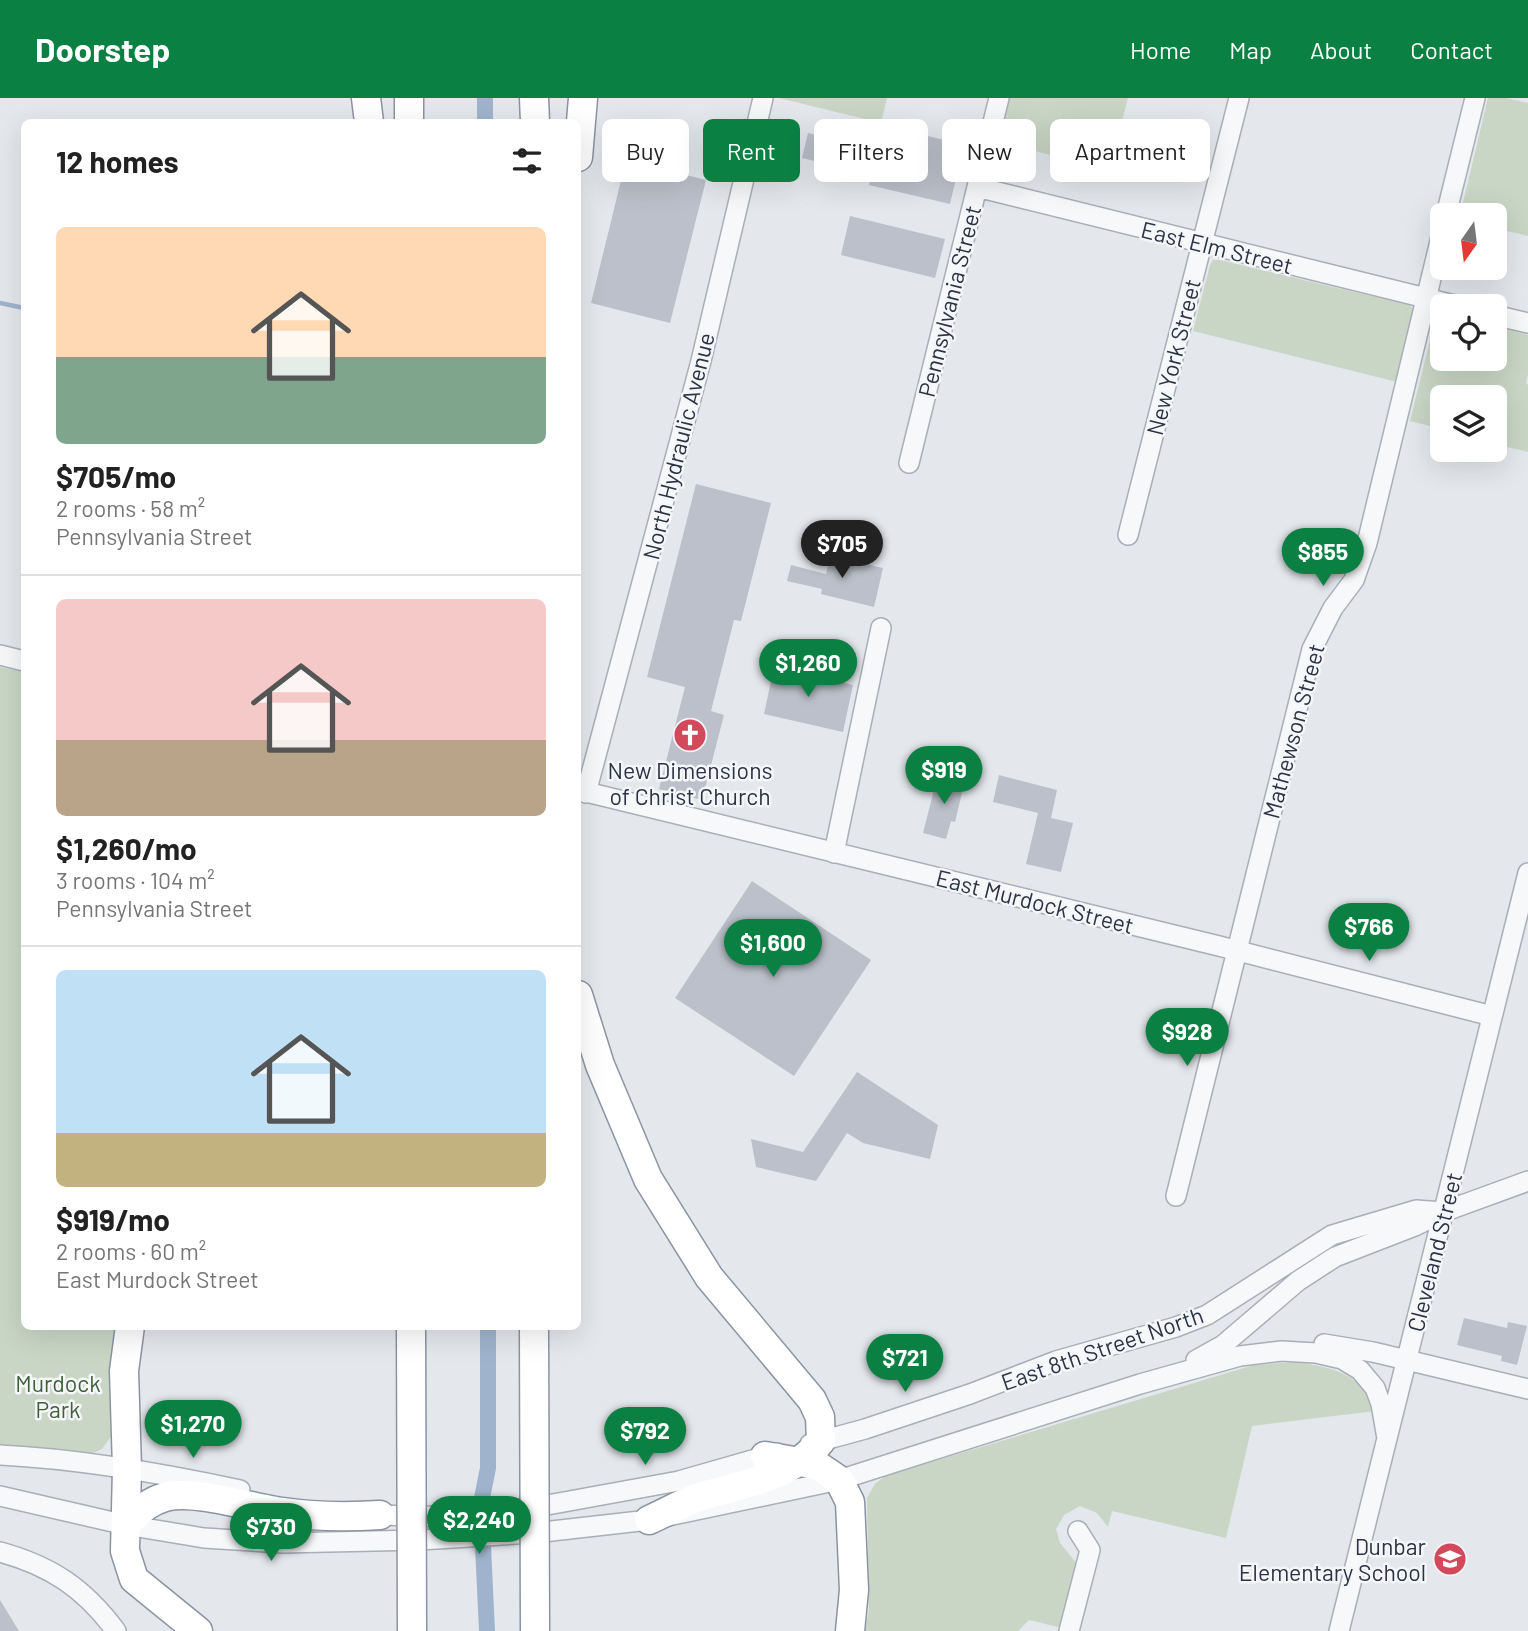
<!DOCTYPE html>
<html lang="en">
<head>
<meta charset="utf-8">
<style>
	body { margin:0; font-family:Barlow,sans-serif; background:#f2f2f2; color:#222; height:100vh; display:flex; flex-direction:column; font-size:26px; white-space:nowrap }
	* { box-sizing:border-box; margin:0 }
	p { font-size:23px; color:#767676 }
	.icon { flex:none; width:38px; height:38px; fill:none; stroke:currentColor; stroke-width:2; stroke-linecap:round; stroke-linejoin:round }
	.map { position:relative; flex:1; overflow:hidden }
	.details { position:absolute; left:21px; top:21px; width:560px; height:1211px; display:flex; flex-direction:column; background:#fff; border-radius:10px; box-shadow:0 7px 28px #0002 }
	.details>* { flex:none }
	.banner { position:absolute; left:602px; top:21px; width:665px; height:63px; display:flex; gap:14px }
	.needle { width:46px; rotate:194deg }
	.fabs { position:absolute; left:1430px; top:105px; display:grid; gap:14px }
	.fabs a { display:grid; place-items:center; width:77px; height:77px; border-radius:10px; background:#fff; box-shadow:0 7px 28px #0002; font-size:35px }
	.price { position:absolute; translate:-50% -60px; padding:0 16px; border-radius:24px; background:#0b8043; color:#fff; font-size:23px; line-height:46px; filter:drop-shadow(0 2px 4px #0008) }
	.price::after { content:''; position:absolute; left:50%; top:42px; width:21px; height:16px; margin-left:-10px; background:inherit; clip-path:polygon(0 0,100% 0,50% 100%) }
	.price.on { background:#222; color:#fff }
	ul { padding:0; list-style:none }
	li { display:grid; align-content:center; gap:14px; height:371px; padding:0 35px }
	li+li { border-top:2px solid #e0e0e0 }
	li span { display:grid; place-items:center; height:217px; border-radius:10px; color:#555 }
	li>.icon { margin-inline-start:auto }
	span .icon { width:126px; height:126px; fill:#fffc; stroke-width:1 }
	li b { font-size:30px }
	h2 { display:flex; justify-content:space-between; align-items:center; height:84px; padding:0 35px; font-size:30px }
	.tag { padding:0 24px; border-radius:10px; background:#fff; box-shadow:0 7px 28px #0002; font-size:24px; line-height:63px }
	.tag.on { background:#0b8043; color:#fff }
	header { display:flex; align-items:center; gap:42px; box-sizing:border-box; height:98px; padding:0 35px; background:#0b8043; color:#fff }
	header strong { font-size:33px }
	nav { display:flex; gap:38px; margin-inline-start:auto; font-size:24px }
	.map>svg:first-child { display:block }
	.green { fill:#c9d6c5 }
	.lines { fill:none; stroke-linecap:round; stroke-linejoin:round }
	.stream { stroke:#9fb4cc; stroke-width:4.5 }
	.canal { stroke:#9fb4cc; stroke-width:16 }
	.building { fill:#bbc0ca }
	.minor-casing { stroke:#a9aeb7; stroke-width:22 }
	.highway-casing { stroke:#8b94a3; stroke-width:31 }
	.minor { stroke:#f7f8fa; stroke-width:19 }
	.highway { stroke:#fff; stroke-width:28 }
	.highway-bridge-casing { stroke:#8b94a3; stroke-width:31; stroke-linecap:butt }
	.highway-bridge { stroke:#fff; stroke-width:28 }
	.labels { text-anchor:middle; dominant-baseline:central; stroke-width:5; stroke-linejoin:round; paint-order:stroke }
	.street-label { font-size:23px; fill:#2b3445; stroke:#f4f6f9 }
	.poi-label { font-size:23px; fill:#2b3445; stroke:#f4f6f9 }
	.park-label { font-size:23px; fill:#3f6138; stroke:#f4f6f9 }
</style>
</head>
<body>
<header>
<strong>Doorstep</strong>
<nav><a>Home</a><a>Map</a><a>About</a><a>Contact</a></nav>
</header>
<div class="map">
<svg width="1528" height="1533" viewBox="0 0 1528 1533">
	<rect width="100%" height="100%" fill="#e4e7ec"/>
	<path class="green" d="M779,0H887L881,25Z
		M1010,0H1128L1109,72L1000,44Z
		M1488,0H1506L1528,5V138L1495,130L1494,117H1460Z
		M1213,162H1220L1409,207L1414,211L1397,284L1193,233L1210,167Z
		M1442,216V261H1494L1495,228L1528,237V276L1526,285L1528,287V354L1495,346L1494,299H1442V331L1410,323L1435,222L1438,217Z
		M0,569L24,574V1228L120,1229L112,1337L102,1351L89,1357L0,1352Z
		M1296,1264C1334,1270 1360,1274 1375,1313L1252,1328L1226,1440L1112,1413L1108,1429L1097,1415L1080,1408L1064,1417L1056,1431L1060,1445L1078,1467L1062,1530L1029,1522L1018,1533H865L869,1512L867,1400L875,1386L885,1378L1254,1267Z"/>
	<g class="lines">
		<path class="stream" d="M0,205L24,210"/>
		<path class="canal" d="M485,0V24
			M487,1533L481,1405L488,1370V1228"/>
	</g>
	<path class="building" d="M884,27L964,47L950,106L869,87Z
		M808,35L849,46L843,70L802,60Z
		M626,62L706,82L670,225L591,205Z
		M850,118L945,141L935,180L841,157Z
		M696,386L771,405L741,523L734,522L711,613L724,617L702,702L659,691L685,589L647,579Z
		M830,458L883,470L874,509L821,496L822,491L787,483L791,467L826,476Z
		M774,569L853,587L843,634L764,616Z
		M938,676L965,682L955,724L951,723L946,741L923,735Z
		M999,677L1057,692L1051,720L1073,725L1061,774L1026,766L1038,715L993,704Z
		M752,783L871,862L794,978L675,900Z
		M857,974L938,1027L930,1061L863,1045L847,1035L816,1083L756,1069L751,1041L803,1054Z
		M1464,1220L1507,1230L1508,1224L1527,1228L1517,1267L1501,1263L1502,1258L1457,1247Z
		M0,1502L19,1533H0Z"/>
	<g class="lines">
		<defs>
			<path id="minor" d="M977,89L1458,208
				M1446,117L1475,0
				M1494,217L1528,225
				M909,365L999,0
				M1128,437L1239,0
				M0,557L24,563
				M578,692L1219,848L1492,918
				M586,695L701,263L763,0
				M834,755L881,530
				M1176,1098L1312,551L1333,510L1354,482L1367,445L1442,135
				M1324,1246L1373,1254L1528,1291
				M1196,1262L1223,1247L1298,1183L1335,1159L1415,1128L1443,1114L1528,1083
				M810,1346L865,1331L970,1296L1056,1263L1176,1229L1207,1217L1332,1137L1416,1112L1443,1114
				M0,1357C81,1361 161,1375 240,1392
				M0,1398L126,1427L204,1440L282,1445L420,1442L534,1435L649,1422L839,1382L1140,1286L1240,1258L1282,1253L1316,1255L1342,1261L1360,1272L1375,1290L1381,1306L1387,1340
				M370,1416L420,1419L531,1410L679,1383L777,1355
				M0,1454C51,1468 84,1490 116,1533
				M1069,1533L1090,1452L1078,1433
				M1339,1533L1528,775"/>
			<path id="highway" d="M366,0L369,24
				M409,0V24
				M534,0L535,24
				M578,59L583,0
				M578,897L600,967L648,1081L709,1179L812,1302L820,1319L821,1343C791,1380 743,1386 699,1399C682,1405 665,1415 649,1422
				M130,1228L124,1273L127,1370L125,1453L134,1481L198,1533
				M765,1358L817,1367L839,1382L850,1404L854,1492L850,1533
				M126,1427C139,1414 147,1404 165,1399C194,1391 252,1410 283,1414C316,1419 347,1419 380,1417"/>
		</defs>
		<use href="#minor" class="minor-casing"/>
		<use href="#highway" class="highway-casing"/>
		<use href="#minor" class="minor"/>
		<use href="#highway" class="highway"/>
		<defs>
			<path id="highway-bridge" d="M411,1228L412,1533
				M534,1228L535,1533"/>
		</defs>
		<use href="#highway-bridge" class="highway-bridge-casing"/>
		<use href="#highway-bridge" class="highway-bridge"/>
	</g>
	<defs>
		<symbol id="church-disc" viewBox="-11 -11 22 22"><circle r="9.5" fill="#d1495b" stroke="#f4f6f9"/><path d="M-1.2-6h2.4v3.5h3.3v2.4h-3.3V6h-2.4V-.1h-3.3v-2.4h3.3Z" fill="#fff"/></symbol>
		<symbol id="school-disc" viewBox="-11 -11 22 22"><circle r="9.5" fill="#d1495b" stroke="#f4f6f9"/><path d="M0-5L7-2L0 1L-7-2ZM-4 1L0 2.5L4 1V4Q0 6-4 4Z" fill="#fff"/></symbol>
	</defs>
	<g fill-rule="evenodd">
		<use href="#church-disc" x="671" y="618" width="38" height="38"/>
		<use href="#school-disc" x="1431" y="1442" width="38" height="38"/>
	</g>
	<g class="labels">
		<g class="street-label">
			<text transform="translate(1217 149) rotate(14)">East Elm Street</text>
			<text transform="translate(949 203) rotate(-76)">Pennsylvania Street</text>
			<text transform="translate(1173 259) rotate(-76)">New York Street</text>
			<text transform="translate(678 348) rotate(-76)">North Hydraulic Avenue</text>
			<text transform="translate(1293 633) rotate(-75)">Mathewson Street</text>
			<text transform="translate(1035 803) rotate(14)">East Murdock Street</text>
			<text transform="translate(1434 1154) rotate(-76)">Cleveland Street</text>
			<text transform="translate(1102 1250) rotate(-19)">East 8th Street North</text>
		</g>
		<g class="poi-label">
			<text x="690" y="672">New Dimensions<tspan x="690" dy="26">of Christ Church</tspan></text>
			<text x="1426" y="1448" text-anchor="end">Dunbar<tspan x="1426" dy="26">Elementary School</tspan></text>
		</g>
		<g class="park-label">
			<text x="58" y="1285">Murdock<tspan x="58" dy="26">Park</tspan></text>
		</g>
	</g>
</svg>
<div class="fabs">
<a><svg class="needle" viewBox="-14 -14 28 28"><path d="M0-13l5 13h-10z" fill="#e53935"/><path d="M0 13l5-13h-10z" fill="#767676"/></svg></a>
<a><svg class="icon" aria-label="locate" viewBox="0 0 24 24"><circle cx="12" cy="12" r="6"/><path d="M12 2v4M12 18v4M2 12h4M18 12h4"/></svg></a>
<a><svg class="icon" aria-label="layers" viewBox="0 0 24 24"><path d="M12 4l9 5-9 5-9-5zM3 14l9 5 9-5"/></svg></a>
</div>
<b class="price on" style="left:842px;top:482px">$705</b>
<b class="price" style="left:1323px;top:490px">$855</b>
<b class="price" style="left:808px;top:601px">$1,260</b>
<b class="price" style="left:944px;top:708px">$919</b>
<b class="price" style="left:1369px;top:865px">$766</b>
<b class="price" style="left:773px;top:881px">$1,600</b>
<b class="price" style="left:1187px;top:970px">$928</b>
<b class="price" style="left:905px;top:1296px">$721</b>
<b class="price" style="left:193px;top:1362px">$1,270</b>
<b class="price" style="left:645px;top:1369px">$792</b>
<b class="price" style="left:479px;top:1458px">$2,240</b>
<b class="price" style="left:271px;top:1465px">$730</b>
<div class="banner">
<a class="tag">Buy</a>
<a class="tag on">Rent</a>
<a class="tag">Filters</a>
<a class="tag">New</a>
<a class="tag">Apartment</a>
</div>
<section class="details">
<h2>12 homes<svg class="icon" aria-label="filters" viewBox="0 0 24 24"><path d="M4 7h16M4 17h16"/><circle cx="9" cy="7" r="2"/><circle cx="15" cy="17" r="2"/></svg></h2>
<ul>
<li><span style="background:linear-gradient(#ffd9b3 60%,#7fa58c 0)"><svg class="icon" aria-label="home" viewBox="0 0 24 24"><path d="M3 11l9-7 9 7M6 9v11h12V9"/></svg></span><div><b>$705/mo</b><p>2 rooms · 58 m²</p><p>Pennsylvania Street</p></div></li>
<li><span style="background:linear-gradient(#f6c9c9 65%,#b9a48a 0)"><svg class="icon" aria-label="home" viewBox="0 0 24 24"><path d="M3 11l9-7 9 7M6 9v11h12V9"/></svg></span><div><b>$1,260/mo</b><p>3 rooms · 104 m²</p><p>Pennsylvania Street</p></div></li>
<li><span style="background:linear-gradient(#bfe0f5 75%,#c2b280 0)"><svg class="icon" aria-label="home" viewBox="0 0 24 24"><path d="M3 11l9-7 9 7M6 9v11h12V9"/></svg></span><div><b>$919/mo</b><p>2 rooms · 60 m²</p><p>East Murdock Street</p></div></li>
</ul>
</section>
</div>
</body>
</html>
